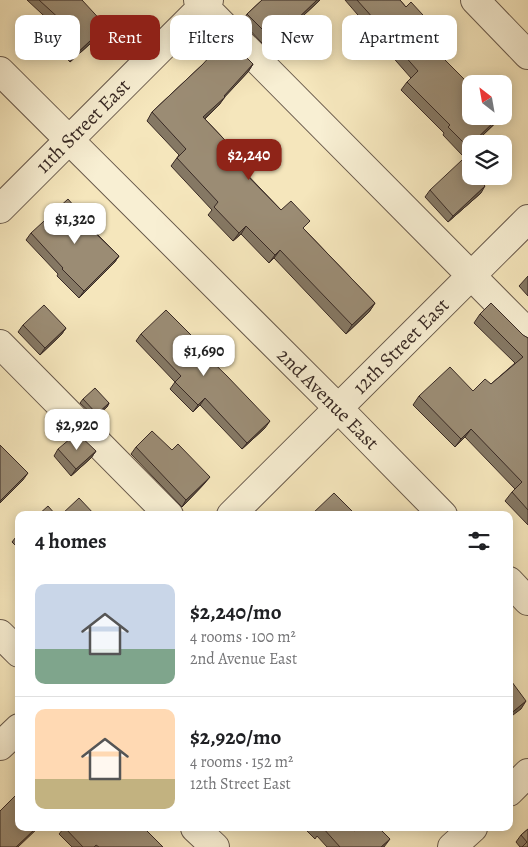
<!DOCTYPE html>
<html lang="en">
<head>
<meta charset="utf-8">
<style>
	body { margin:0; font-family:Alegreya,serif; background:#f6f6f6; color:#202124; height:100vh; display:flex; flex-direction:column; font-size:19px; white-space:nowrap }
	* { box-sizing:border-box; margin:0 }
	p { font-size:16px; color:#757577 }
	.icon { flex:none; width:28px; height:28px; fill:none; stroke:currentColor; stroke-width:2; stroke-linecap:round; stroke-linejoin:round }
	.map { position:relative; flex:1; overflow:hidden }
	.side { position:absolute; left:15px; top:511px; width:498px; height:320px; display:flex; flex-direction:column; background:#fff; border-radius:10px; box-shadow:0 2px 12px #0003 }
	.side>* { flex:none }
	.hud { position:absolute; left:15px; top:15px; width:499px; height:45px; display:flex; gap:10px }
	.needle { width:32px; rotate:329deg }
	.fabs { position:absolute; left:462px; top:75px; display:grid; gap:10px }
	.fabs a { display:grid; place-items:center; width:50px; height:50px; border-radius:10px; background:#fff; box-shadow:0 2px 12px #0003; font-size:25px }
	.price { position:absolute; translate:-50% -42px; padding:0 11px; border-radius:10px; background:#fff; color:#222; font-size:16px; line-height:32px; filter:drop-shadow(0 1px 2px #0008) }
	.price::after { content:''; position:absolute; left:50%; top:30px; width:15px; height:11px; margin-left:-8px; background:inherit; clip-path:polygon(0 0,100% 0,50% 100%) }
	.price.active { background:#8f2418; color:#fff }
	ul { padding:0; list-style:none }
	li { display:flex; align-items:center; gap:15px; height:125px; padding:0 20px }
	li+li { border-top:1px solid #e0e0e0 }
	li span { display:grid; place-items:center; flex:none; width:140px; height:100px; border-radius:10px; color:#555 }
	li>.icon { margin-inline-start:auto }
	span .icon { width:60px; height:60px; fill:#fffc; stroke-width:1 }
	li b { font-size:21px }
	h2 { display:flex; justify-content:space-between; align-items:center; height:60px; padding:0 20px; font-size:21px }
	.pill { padding:0 18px; border-radius:10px; background:#fff; box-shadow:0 2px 12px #0003; font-size:18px; line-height:45px }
	.pill.active { background:#8f2418; color:#fff }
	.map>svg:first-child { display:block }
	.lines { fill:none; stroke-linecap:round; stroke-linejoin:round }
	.minor-casing { stroke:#68594b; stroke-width:30 }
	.minor { stroke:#f8efd3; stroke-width:28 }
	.wall { fill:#857864; stroke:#392a25 }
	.shaded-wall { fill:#6c6251; stroke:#392a25 }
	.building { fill:#9b8c74; stroke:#392a25 }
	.labels { text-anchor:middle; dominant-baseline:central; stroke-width:5; stroke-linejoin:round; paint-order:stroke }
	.street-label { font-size:20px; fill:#392a25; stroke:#f8efd3 }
</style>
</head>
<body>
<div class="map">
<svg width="528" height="847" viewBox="0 0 528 847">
	<rect width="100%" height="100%" fill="#f5e6bc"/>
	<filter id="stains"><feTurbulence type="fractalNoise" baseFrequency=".004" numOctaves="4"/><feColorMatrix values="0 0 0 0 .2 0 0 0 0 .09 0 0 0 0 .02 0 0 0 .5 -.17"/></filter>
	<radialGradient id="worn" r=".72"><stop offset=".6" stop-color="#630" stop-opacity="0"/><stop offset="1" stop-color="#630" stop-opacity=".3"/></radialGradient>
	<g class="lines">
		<defs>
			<path id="minor" d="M198,0L528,333
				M475,0L528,55
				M0,71L338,408L443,515
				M0,209L209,0
				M0,344L169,515
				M231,515L528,219
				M509,581L528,601
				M0,634L19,653
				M0,746L19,728
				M509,792L528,773
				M195,828L215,847
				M452,847L473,828"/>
		</defs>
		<use href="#minor" class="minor-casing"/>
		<use href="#minor" class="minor"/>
	</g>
	<path class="wall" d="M27,0H82L102,33L70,62L48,37L53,31L56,27Z
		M262,0H320L289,29L283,23L262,43L242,22L247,14Z
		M345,0H400L429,35L424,39L501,118L462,155L443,135L444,133L401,90L407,82L411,78L375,37L376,36Z
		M253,64L248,72L224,97L219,105L205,119L241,157L237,164L281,210L304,229L375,303L369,312L346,334L274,258L269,263L241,234L233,241L208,215L212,210L171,166L179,155L147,121L152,112L202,65Z
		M430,190L481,193L448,222L425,197Z
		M87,224L119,256L114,263L79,298L57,276L58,274L26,240L31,233Z
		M528,276V296L519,286Z
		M480,314L528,338V525L505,501L512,492L515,489L465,437L455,447L413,405L419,396L473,391L491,384L515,363L474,323Z
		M23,325L66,328L61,335L40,355L18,332Z
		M141,334L195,339L192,342L265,428L242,449L200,405L193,412L170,389L175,382L136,341Z
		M83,399L109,403L107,407L95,417L80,403Z
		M136,447L205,483L182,507L131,454Z
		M58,449L96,451L91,458L71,476L54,456Z
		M19,533V549L12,542Z
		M64,828H65L163,847H72L59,834Z
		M304,828H352L354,831L384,847H327L317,836L315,839Z
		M528,829V847H520L516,842L521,835Z"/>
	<path class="shaded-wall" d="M317,0H320L289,29L295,21Z
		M289,15L283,23L262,43L268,35Z
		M106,26L102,33L70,62L75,55Z
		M434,27L429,35L417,45L422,37Z
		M253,64L248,72L222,100L225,97L219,105L198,125L203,117Z
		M500,116H502L474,144H471V146L462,155L468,147Z
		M485,186L481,193L448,222L453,216Z
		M246,226L241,234L233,241L239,233Z
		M280,250L274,258L269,263L275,255Z
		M119,256L114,263L79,298L84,291Z
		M375,303L369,312L346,334L352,325Z
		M66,328L61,335L40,355L45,348Z
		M205,398L200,405L193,412L198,405Z
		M109,403L107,407L95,417L97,414Z
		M270,421L265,428L242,449L247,443Z
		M471,429L465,437L455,447L461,439Z
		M96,451L91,458L71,476L76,469Z
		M28,473L23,480L0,503V501Z
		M210,477L205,483L182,507L186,500Z
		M526,701L521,709L509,718V715Z
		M36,828H38L18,847H16Z
		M390,839L384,847H381Z"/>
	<path class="building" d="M39,0H82L106,26L75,55L53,31L63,22Z
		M262,0H317L295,21L289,15L268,35L247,14Z
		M357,0H400L406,7L411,2L434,27L422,37L471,86V116H500L468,147L448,127L450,125L407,82L418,71L381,29L382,28Z
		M227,38L253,64L224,96L225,97L203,117L241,157L235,163L281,210L291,201L310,221L303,228L375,303L352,325L280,250L275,255L246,226L239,233L214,207L218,202L177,158L186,149L152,112L202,65Z
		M504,107L507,110L504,112Z
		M462,160L471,171V176H476L485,186L453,216L430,190Z
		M68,199L88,222L86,224L119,256L84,291L62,269L63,268L31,233Z
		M491,303L523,335L528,338V510L512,492L522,482L471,429L461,439L419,396L450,367L473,391L485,379L491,384L523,357L480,314Z
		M44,305L66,328L45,348L23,325Z
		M166,310L195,339L192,342L227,376L270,421L247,443L205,398L198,405L175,382L181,376L141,334Z
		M95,388L109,403L97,414L83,399Z
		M152,431L172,450L178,444L210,477L186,500L136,447Z
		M77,433L96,451L76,469L58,449Z
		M0,445L28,473L0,501Z
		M334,493L356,515H311Z
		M79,498L95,515H61Z
		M48,506L56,515H38Z
		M509,678L526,701L509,715Z
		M18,793L19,795V828H36L16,847H0V811Z
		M65,828H144L163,847H99L96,845L94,847H83Z
		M317,828H352L354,831L358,828H379L390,839L381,847H340L323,828L320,831Z
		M528,829V847H522L527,842L521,835Z"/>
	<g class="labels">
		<g class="street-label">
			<text transform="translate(83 126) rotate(-45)">11th Street East</text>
			<text transform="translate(401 346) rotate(-45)">12th Street East</text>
			<text transform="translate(328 399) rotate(45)">2nd Avenue East</text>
		</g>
	</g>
	<rect width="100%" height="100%" filter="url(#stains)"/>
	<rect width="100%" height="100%" fill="url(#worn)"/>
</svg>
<div class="fabs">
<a><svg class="needle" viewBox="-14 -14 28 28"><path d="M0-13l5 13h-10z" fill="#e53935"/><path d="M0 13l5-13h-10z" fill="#757577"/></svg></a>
<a><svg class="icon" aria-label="layers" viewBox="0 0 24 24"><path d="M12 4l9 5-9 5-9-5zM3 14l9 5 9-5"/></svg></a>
</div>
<b class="price active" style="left:249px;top:181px">$2,240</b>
<b class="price" style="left:75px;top:245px">$1,320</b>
<b class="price" style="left:204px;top:377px">$1,690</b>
<b class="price" style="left:77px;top:451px">$2,920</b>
<div class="hud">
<a class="pill">Buy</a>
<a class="pill active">Rent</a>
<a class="pill">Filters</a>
<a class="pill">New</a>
<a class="pill">Apartment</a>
</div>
<section class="side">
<h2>4 homes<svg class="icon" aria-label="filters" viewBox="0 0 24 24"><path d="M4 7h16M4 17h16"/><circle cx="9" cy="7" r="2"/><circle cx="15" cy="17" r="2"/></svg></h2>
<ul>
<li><span style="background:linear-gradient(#c9d6e8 65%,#7fa58c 0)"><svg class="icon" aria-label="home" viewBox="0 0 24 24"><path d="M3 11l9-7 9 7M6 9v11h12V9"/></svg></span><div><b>$2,240/mo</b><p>4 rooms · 100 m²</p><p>2nd Avenue East</p></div></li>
<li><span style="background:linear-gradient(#ffd9b3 70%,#c2b280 0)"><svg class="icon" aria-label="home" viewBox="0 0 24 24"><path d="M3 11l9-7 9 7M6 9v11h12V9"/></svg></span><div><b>$2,920/mo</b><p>4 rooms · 152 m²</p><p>12th Street East</p></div></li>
</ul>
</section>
</div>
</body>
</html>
